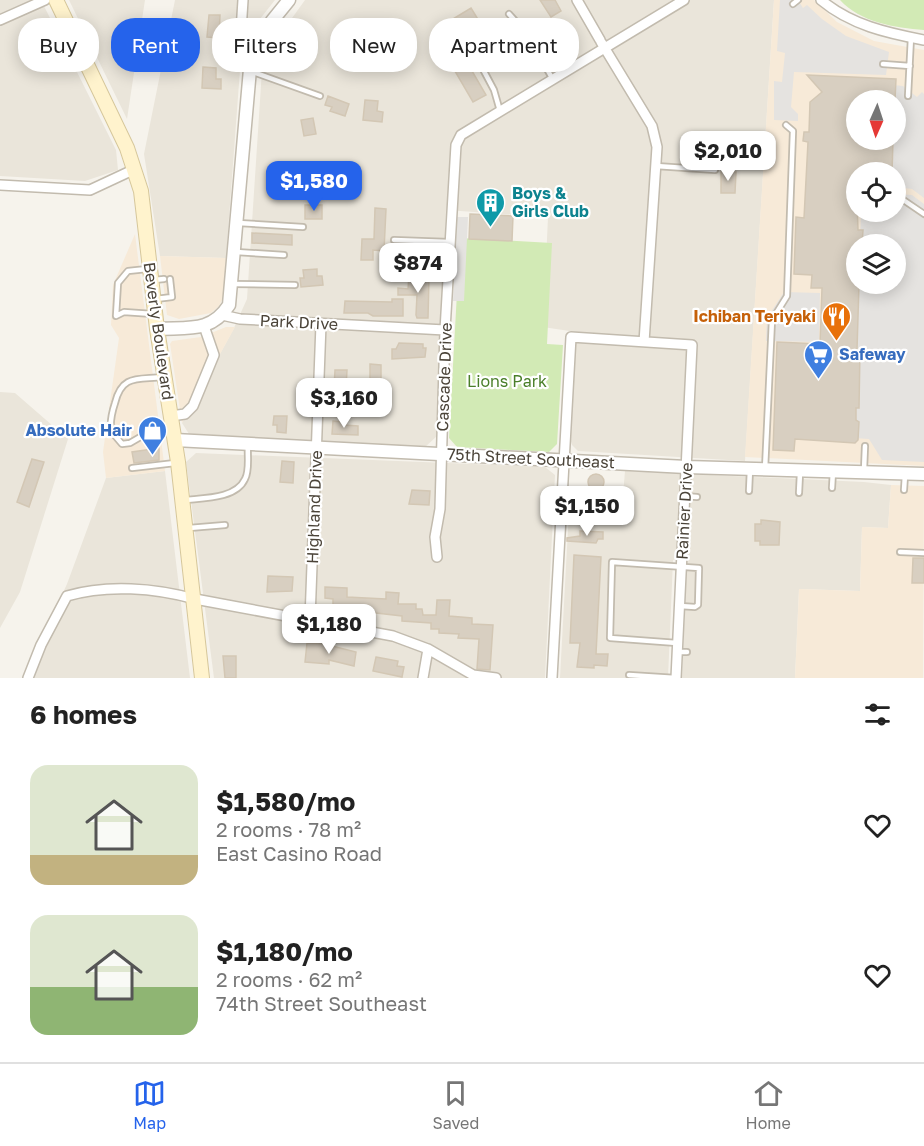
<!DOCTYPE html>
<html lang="en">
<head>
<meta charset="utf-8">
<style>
	body { margin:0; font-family:"Golos Text",sans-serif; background:#f2f2f2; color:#222; height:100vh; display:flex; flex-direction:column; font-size:22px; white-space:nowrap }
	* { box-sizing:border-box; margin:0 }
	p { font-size:20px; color:#767676 }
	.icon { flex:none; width:33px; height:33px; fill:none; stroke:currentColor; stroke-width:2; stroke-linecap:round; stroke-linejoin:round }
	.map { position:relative; height:678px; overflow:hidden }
	.details { display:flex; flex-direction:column; background:#fff; flex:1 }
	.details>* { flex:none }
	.guide { position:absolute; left:18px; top:18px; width:600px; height:54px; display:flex; gap:12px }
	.needle { width:39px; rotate:183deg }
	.buttons { position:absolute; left:846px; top:90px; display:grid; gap:12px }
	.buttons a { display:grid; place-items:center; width:60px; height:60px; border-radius:50%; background:#fff; box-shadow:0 3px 15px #0003; font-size:30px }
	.price { position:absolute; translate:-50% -51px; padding:0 14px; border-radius:12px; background:#fff; color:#222; font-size:20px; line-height:39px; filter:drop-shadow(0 2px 3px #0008) }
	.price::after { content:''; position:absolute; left:50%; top:36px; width:18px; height:14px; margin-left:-9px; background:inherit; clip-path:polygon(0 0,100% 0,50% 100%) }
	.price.current { background:#2563eb; color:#fff }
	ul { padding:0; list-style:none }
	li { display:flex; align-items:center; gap:18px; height:150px; padding:0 30px }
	li span { display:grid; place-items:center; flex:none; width:168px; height:120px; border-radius:18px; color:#555 }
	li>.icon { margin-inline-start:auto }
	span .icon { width:72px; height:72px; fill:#fffc; stroke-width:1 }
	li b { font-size:26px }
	h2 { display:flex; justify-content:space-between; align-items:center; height:72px; padding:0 30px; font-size:26px }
	.tag { padding:0 21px; border-radius:24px; background:#fff; box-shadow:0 3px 15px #0003; font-size:21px; line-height:54px }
	.tag.current { background:#2563eb; color:#fff }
	.tab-bar { display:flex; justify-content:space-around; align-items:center; height:84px; border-top:2px solid #e0e0e0; background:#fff; font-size:16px; color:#767676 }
	.tab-bar a { display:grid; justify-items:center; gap:3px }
	.tab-bar .current { color:#2563eb }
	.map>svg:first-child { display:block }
	.residential { fill:#eae5da }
	.commercial { fill:#f7ead8; fill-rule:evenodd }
	.green { fill:#d2eab5 }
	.parking { fill:#e5e3e0 }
	.building { fill:#d8cfc1; stroke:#d3c7b4; stroke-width:1.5 }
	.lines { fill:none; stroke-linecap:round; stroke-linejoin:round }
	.service-casing { stroke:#c2bbae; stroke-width:8 }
	.minor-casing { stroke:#c2bbae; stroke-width:12 }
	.tertiary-casing { stroke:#c2bbae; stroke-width:15 }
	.secondary-casing { stroke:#d6c79b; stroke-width:16 }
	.service { stroke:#fff; stroke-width:4.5 }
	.minor { stroke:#fff; stroke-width:9 }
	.tertiary { stroke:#fff; stroke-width:12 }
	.secondary { stroke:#fff3cd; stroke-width:14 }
	.labels { text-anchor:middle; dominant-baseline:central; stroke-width:4.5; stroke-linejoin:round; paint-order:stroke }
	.culture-label { font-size:16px; font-weight:bold; fill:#0d838f; stroke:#fff; text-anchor:start }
	.food-label { font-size:16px; font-weight:bold; fill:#c56008; stroke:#fff; text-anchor:end }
	.street-label { font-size:16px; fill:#4b4439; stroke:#fff }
	.shop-label { font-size:16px; font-weight:bold; fill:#366cbe; stroke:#fff; text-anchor:start }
	.park-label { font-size:16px; fill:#4a7f2a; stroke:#fff }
</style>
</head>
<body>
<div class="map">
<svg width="924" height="678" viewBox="0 0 924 678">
	<rect width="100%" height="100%" fill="#f6f3ec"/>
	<path class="residential" d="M0,0H41L116,150L118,170L85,181L0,176Z
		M69,0H145L127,119Z
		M175,0H275L256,24L240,70L226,258L160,256L144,154Z
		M305,0H774L745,461L578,451L572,445L569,435L576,332L543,327L548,217L446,210L437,436L424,448L191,437L182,423L233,330L247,299L262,70L277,39Z
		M0,392L15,393L68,439L20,592L0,628Z
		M196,453L545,467L555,475L545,678H214L186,462Z
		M165,471L190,678H24L67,584L106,478Z
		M625,471L864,482L891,485L888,528L862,527L860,591L799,589L795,678H682L687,557L673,560L668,678H560L570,492L623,495Z"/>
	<path class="commercial" d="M774,0H814L837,22L874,41L924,50V466L745,457ZM856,100H896V140H856ZM856,172H896V212H856ZM856,244H896V284H856Z
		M135,234L165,471L106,478L103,452L119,338L111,325L113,285Z
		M160,256L226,258L224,296L219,306L211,313L179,319L167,315Z
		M226,327H235L182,423L170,344L172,341L201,337Z
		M891,485L924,486L923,678H795L799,589L860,591L862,527L888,528Z"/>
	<path class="green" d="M840,0H924V30C895,28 860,22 840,0Z
		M460,238L552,243L547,344L563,345L557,444L549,452L457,447L449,438Z"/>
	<path class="parking" d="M780,0H798L803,8L807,5L822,19L846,36L889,52L886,75L794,72L791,107L798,114V121L774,120V81L782,82L785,53L777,51Z
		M893,85L903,86L917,97L922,92L924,94V198L912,189L896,187V172H891L892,140H896Z
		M896,194L912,195L924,204V462L882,460L869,439L854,438L858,284H896V244H860L861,212H896Z
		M457,217H468L464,301H453Z
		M784,292L820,293L819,342L766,341L767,318Z"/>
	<path class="building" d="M540,0H555L561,11L551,17Z
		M471,8L479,21L459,33L448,22Z
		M209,15H220L219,38L207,37Z
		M491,30L497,36L479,53L475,45Z
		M458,47L486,95L473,102L445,54Z
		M203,67L216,68V79H221V89L202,88Z
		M807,75L896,79L895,100H856V140H893L892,172H856L858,230H863L862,244H856V284H859L857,350H860L859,408H856V420L859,422L858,440L855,443L795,439L794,451L773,450L777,342L820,344L822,288H811L812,275L794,274L796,217L804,218L808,142L803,141L804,132H809L810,102L822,92Z
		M328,96L349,104L345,116L330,111L332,107L325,105Z
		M365,100L378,101L377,111L383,112L382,122L363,120Z
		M313,118L316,134L304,136L301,120Z
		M721,172H736L735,193H721Z
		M305,205H322V219H305Z
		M375,208L386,209L384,251L373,250V260H361L362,239H374Z
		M470,214L513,216L512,241L469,239Z
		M252,233L292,235V245L252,243Z
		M317,269V276H322L323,285L301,287L300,278H304L303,270Z
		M409,275L429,278L428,318H417L416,315L417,295H398V288L408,289Z
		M392,299H403V316H373L368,313H344L345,301L392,302Z
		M399,343L423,344V348H426L425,357L392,359V349H396Z
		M370,364L381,365V386H370Z
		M335,370H347L346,388H334Z
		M274,416H287L286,433L277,432V425H273Z
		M333,421L343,422L344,425L358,426V435L332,434Z
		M159,448V460L134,463L132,452Z
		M32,459L44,462L29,507L17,502Z
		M282,461L294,462L293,483L280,482Z
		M588 482a8 8 0 1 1 16 0a8 8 0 1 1-16 0Z
		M412,490L430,491L429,505L409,504Z
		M761,520L780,522L779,545H760V541H755V524H761Z
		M580,531L603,532V539H598L596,543L567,541V538L580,536Z
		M574,555L601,557L596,654H608L607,666L594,665V668L577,667L580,643H570Z
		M913,558H924V583H912Z
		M268,576L293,577L292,591L267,592Z
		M325,587L347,588V597L386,599V592L399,593L398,604H416V609H422L423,615H436L437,600H450L449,616L472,618V624L493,625L490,670L477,669L479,639L458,638L459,634L439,633V629H431V623L402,621V616L333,608V599L325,598Z
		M307,643L324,644L356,652L354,666L329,660V664L305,662Z
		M223,656H236V678H225Z
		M376,657L398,661L397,666L404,667L402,677L373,671Z"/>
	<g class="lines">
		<defs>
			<path id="service" d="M793,4L798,0
				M509,14L527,34L552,78
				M484,30L469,43L494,90L500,111
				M883,64L910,66
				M253,72L320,96
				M908,96L911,37
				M656,166L715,170
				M896,199H902L924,214
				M238,223L303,227
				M394,240L449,242
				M236,252L284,255
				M147,269L128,271L118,283L116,316L124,312L153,314
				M154,280L164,279
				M233,284L295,285
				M156,299L172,297L170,279
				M163,377C138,380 122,374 115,403C112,412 110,422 111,431L122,444L130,443L142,436L170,431
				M132,468L175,463
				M765,469L772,320L787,296L793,131L786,125
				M864,470L865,446
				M832,488L833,471
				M904,490L905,475
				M749,491L750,469
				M799,493L800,473
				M684,496L697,497
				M185,500C203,498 236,499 245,479C250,470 247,455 248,446
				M189,528L225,525
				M900,552L924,553
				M677,643L610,638L612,562L699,568L698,605L695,607L680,606
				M677,652H687
				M629,675L676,678"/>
			<path id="minor" d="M243,0L240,47L251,58
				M577,0L600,40
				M821,0C851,25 887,33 924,40
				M0,20L45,0
				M601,42L652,126L657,147L644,342
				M0,185L90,190L135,169
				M222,315L240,319L445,330
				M171,416L185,414L193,406L214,355L204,326
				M437,557L435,537L440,509L445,330L456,145L461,135L684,0
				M310,619L321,324
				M28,678L41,645L67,596C107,584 155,588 195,599L393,636L428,649L473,675L496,678
				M423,678L428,649
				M552,678L571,337L692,345L676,678"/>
			<path id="tertiary" d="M157,329C188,327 211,333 229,305L251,58L272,21L289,0
				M175,440L686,467L924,474"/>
			<path id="secondary" d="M56,0L127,148L141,191L157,329L178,462L202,678"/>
		</defs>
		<use href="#service" class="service-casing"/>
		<use href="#minor" class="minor-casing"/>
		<use href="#tertiary" class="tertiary-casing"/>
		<use href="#secondary" class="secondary-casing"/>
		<use href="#service" class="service"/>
		<use href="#minor" class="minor"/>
		<use href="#tertiary" class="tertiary"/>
		<use href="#secondary" class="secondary"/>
	</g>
	<defs>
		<symbol id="building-pin" viewBox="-11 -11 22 30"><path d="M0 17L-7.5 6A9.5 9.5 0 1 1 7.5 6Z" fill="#0f9aa8" stroke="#fff"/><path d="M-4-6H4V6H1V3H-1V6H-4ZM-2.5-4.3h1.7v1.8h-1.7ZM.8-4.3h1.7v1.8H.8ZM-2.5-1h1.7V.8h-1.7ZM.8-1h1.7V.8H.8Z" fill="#fff"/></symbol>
		<symbol id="restaurant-pin" viewBox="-11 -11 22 30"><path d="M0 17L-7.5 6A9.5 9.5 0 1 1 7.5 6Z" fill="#e8710a" stroke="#fff"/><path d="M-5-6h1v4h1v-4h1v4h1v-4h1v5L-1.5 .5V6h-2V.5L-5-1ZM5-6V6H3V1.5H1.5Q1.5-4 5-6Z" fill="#fff"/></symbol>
		<symbol id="supermarket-pin" viewBox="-11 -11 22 30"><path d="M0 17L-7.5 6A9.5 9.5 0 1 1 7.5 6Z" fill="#3f7fe0" stroke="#fff"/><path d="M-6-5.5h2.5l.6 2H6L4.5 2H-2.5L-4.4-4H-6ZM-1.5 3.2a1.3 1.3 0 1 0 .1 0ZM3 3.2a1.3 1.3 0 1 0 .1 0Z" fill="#fff"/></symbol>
		<symbol id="shop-pin" viewBox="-11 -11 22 30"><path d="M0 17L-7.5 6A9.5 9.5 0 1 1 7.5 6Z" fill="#3f7fe0" stroke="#fff"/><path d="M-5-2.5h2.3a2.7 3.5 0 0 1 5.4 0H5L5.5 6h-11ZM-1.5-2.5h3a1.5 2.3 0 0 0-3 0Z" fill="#fff"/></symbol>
	</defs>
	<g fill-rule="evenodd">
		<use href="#building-pin" x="474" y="186" width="33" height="45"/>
		<use href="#restaurant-pin" x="820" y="300" width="33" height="45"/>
		<use href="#supermarket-pin" x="802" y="338" width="33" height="45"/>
		<use href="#shop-pin" x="136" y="414" width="33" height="45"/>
	</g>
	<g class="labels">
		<g class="culture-label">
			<text x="512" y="193">Boys &amp;<tspan x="512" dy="18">Girls Club</tspan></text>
		</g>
		<g class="food-label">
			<text x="816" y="316">Ichiban Teriyaki</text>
		</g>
		<g class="street-label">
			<text transform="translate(299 322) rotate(3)">Park Drive</text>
			<text transform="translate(159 331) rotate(82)">Beverly Boulevard</text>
			<text transform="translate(444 377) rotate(-88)">Cascade Drive</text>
			<text transform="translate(531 458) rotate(3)">75th Street Southeast</text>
			<text transform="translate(314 507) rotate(-88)">Highland Drive</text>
			<text transform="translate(684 511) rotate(-87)">Rainier Drive</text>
		</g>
		<g class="shop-label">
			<text x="839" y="354">Safeway</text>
			<text x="132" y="430" text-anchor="end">Absolute Hair</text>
		</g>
		<g class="park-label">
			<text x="507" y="381">Lions Park</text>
		</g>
	</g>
</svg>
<div class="buttons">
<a><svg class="needle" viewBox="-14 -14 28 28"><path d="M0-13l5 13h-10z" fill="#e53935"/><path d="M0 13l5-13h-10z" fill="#767676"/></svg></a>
<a><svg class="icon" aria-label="locate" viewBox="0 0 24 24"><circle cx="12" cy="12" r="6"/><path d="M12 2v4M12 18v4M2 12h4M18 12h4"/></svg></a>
<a><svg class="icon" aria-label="layers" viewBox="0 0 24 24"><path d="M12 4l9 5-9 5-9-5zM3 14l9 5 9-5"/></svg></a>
</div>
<b class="price" style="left:728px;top:182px">$2,010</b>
<b class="price current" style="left:314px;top:212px">$1,580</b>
<b class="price" style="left:418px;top:294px">$874</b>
<b class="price" style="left:344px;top:429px">$3,160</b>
<b class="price" style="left:587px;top:537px">$1,150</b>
<b class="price" style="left:329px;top:655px">$1,180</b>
<div class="guide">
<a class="tag">Buy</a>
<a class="tag current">Rent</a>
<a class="tag">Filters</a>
<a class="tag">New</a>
<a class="tag">Apartment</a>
</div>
</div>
<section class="details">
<h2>6 homes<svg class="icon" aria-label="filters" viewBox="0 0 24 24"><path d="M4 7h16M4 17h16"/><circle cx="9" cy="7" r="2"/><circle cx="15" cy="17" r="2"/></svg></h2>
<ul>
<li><span style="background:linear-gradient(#dfe7d0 75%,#c2b280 0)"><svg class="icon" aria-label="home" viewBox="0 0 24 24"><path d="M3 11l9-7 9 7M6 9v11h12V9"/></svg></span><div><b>$1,580/mo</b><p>2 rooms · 78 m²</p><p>East Casino Road</p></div><svg class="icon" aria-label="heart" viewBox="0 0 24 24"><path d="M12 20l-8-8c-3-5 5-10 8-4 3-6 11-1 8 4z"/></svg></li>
<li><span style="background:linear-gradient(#dfe7d0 60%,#8fb573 0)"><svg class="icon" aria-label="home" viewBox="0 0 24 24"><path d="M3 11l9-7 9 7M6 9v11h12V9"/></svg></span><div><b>$1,180/mo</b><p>2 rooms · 62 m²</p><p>74th Street Southeast</p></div><svg class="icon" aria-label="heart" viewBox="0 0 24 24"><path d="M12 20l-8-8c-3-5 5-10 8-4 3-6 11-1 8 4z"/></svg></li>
</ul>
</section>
<nav class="tab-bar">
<a class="current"><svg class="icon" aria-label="map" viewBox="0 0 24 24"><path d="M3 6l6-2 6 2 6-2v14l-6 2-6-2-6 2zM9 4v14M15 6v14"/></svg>Map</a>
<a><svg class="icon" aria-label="saved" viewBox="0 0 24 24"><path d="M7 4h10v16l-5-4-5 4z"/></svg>Saved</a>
<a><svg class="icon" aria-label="home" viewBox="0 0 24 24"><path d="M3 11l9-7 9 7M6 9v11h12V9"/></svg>Home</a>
</nav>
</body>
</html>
